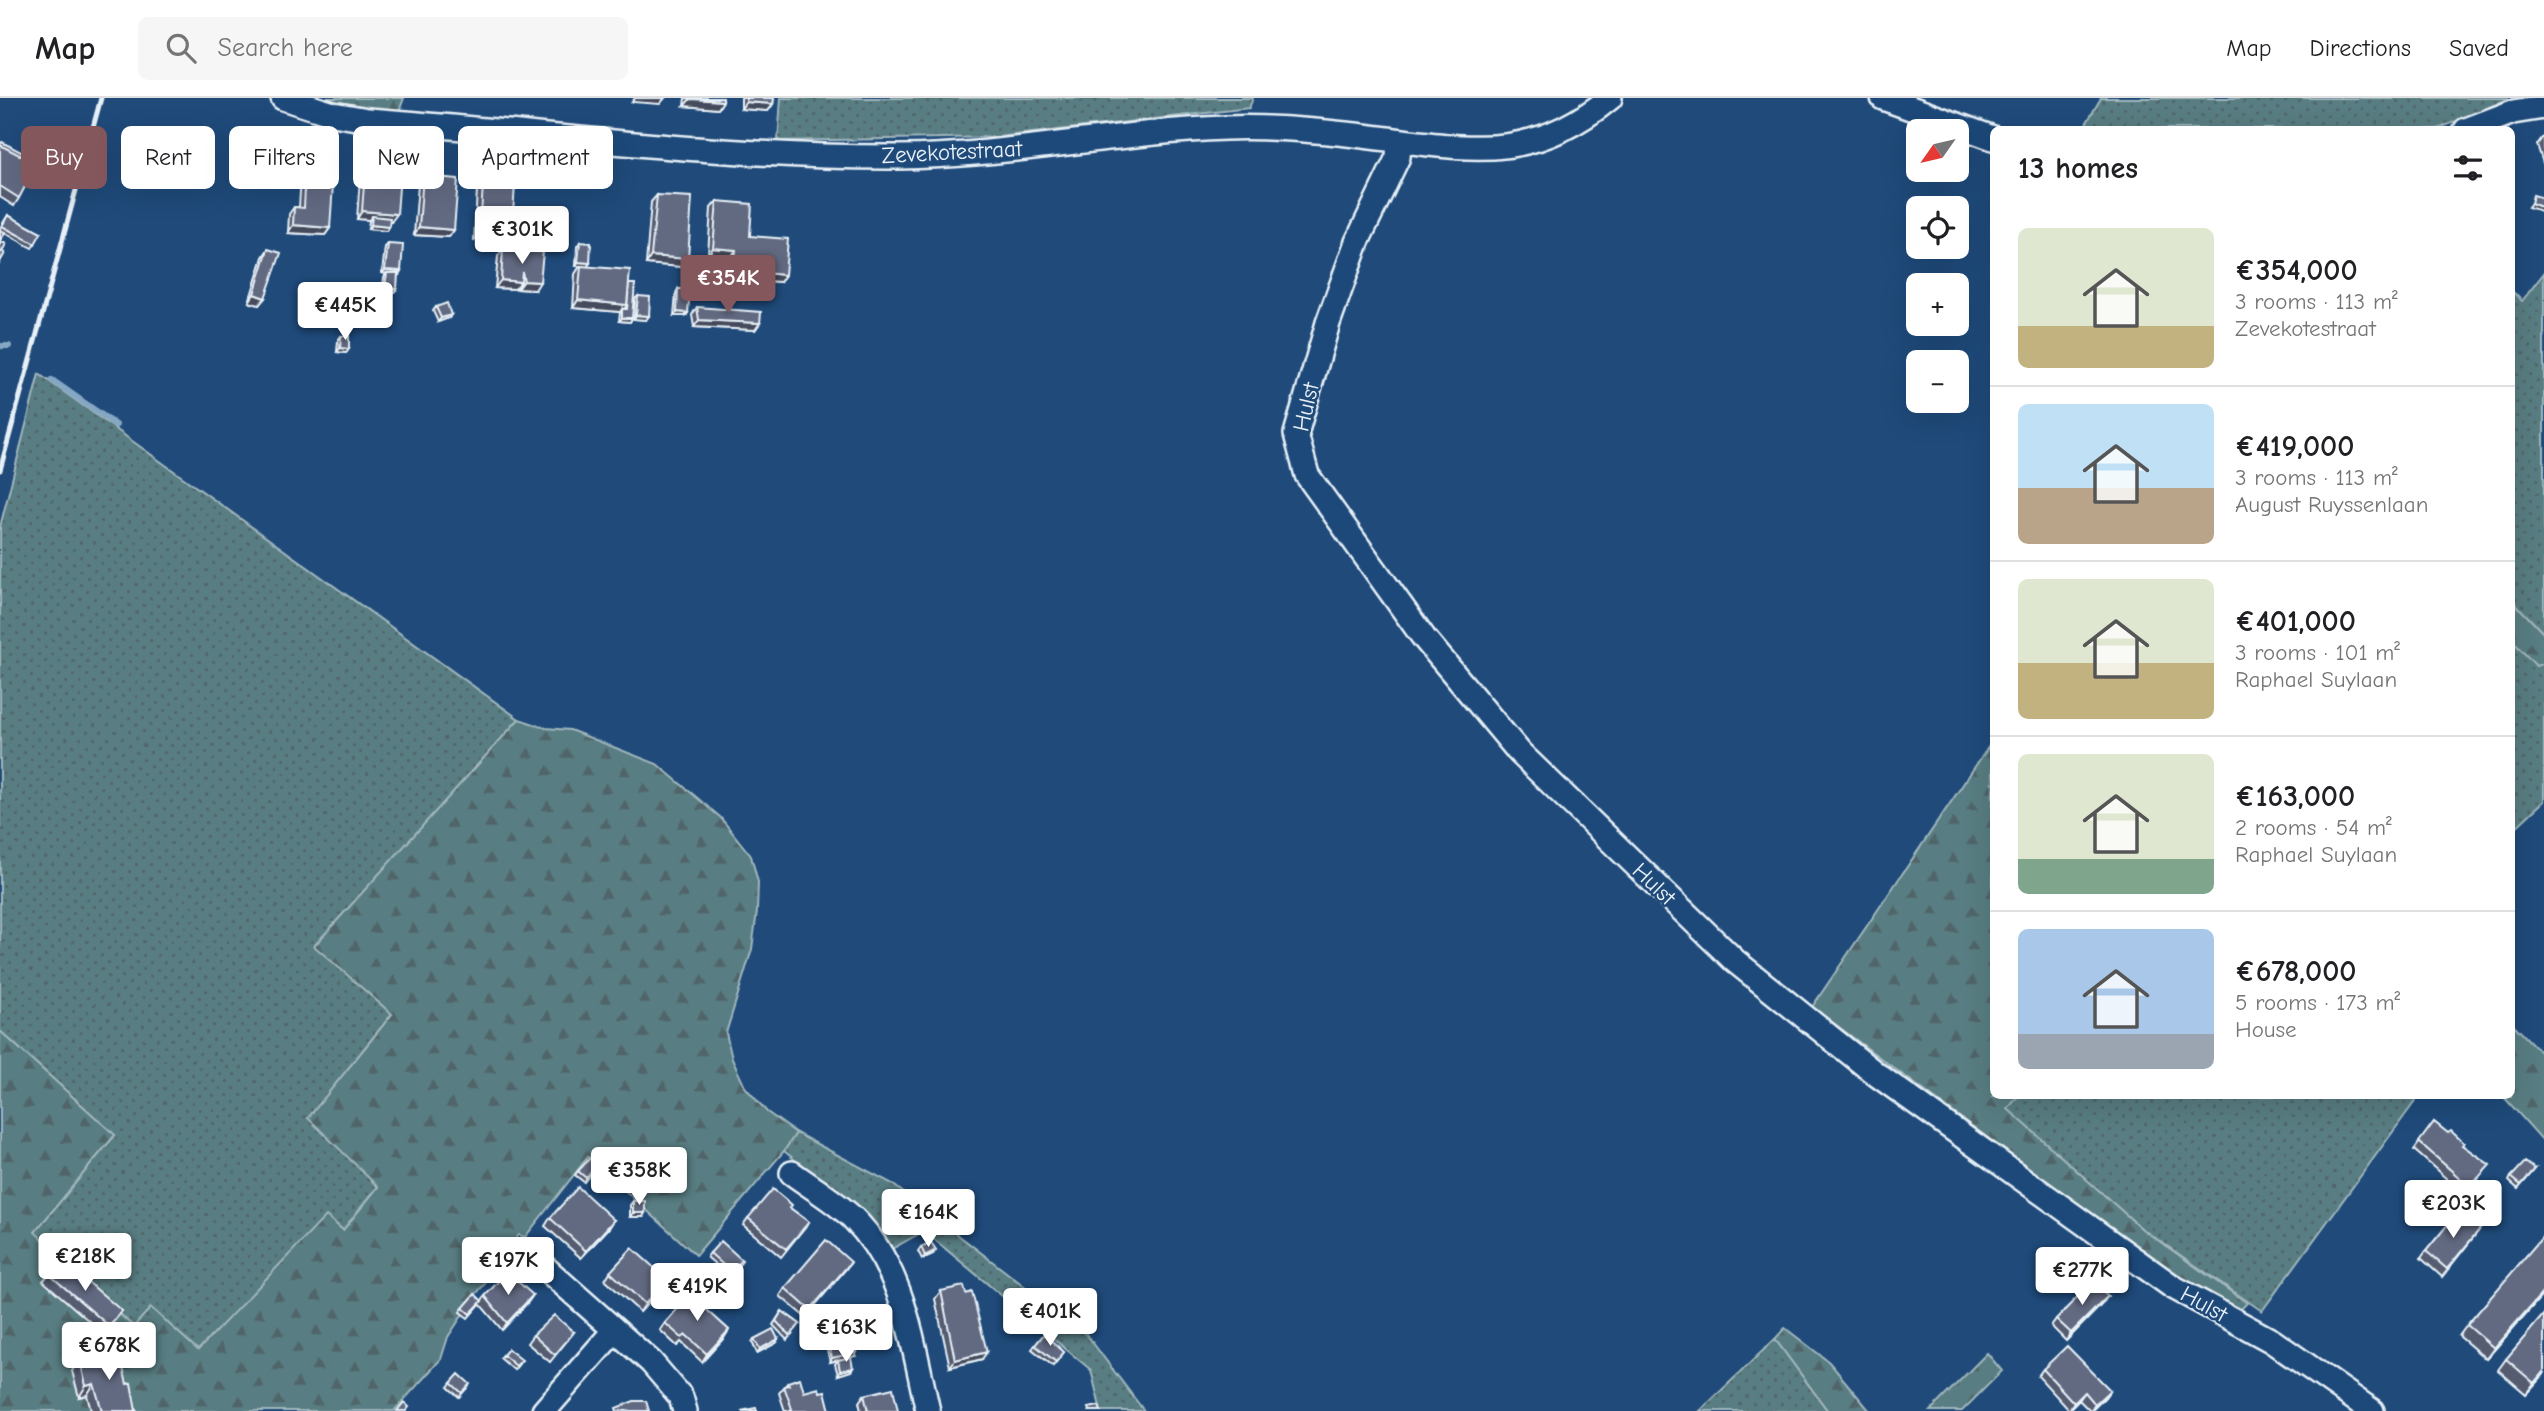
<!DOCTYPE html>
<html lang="en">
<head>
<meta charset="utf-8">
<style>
	body { margin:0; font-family:"Comic Neue",sans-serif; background:#f6f6f6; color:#202124; height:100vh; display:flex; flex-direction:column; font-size:26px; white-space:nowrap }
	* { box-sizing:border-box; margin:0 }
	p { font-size:23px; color:#757577 }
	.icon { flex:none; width:38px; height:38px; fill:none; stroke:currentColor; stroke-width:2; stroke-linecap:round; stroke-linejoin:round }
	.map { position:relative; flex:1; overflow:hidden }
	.drawer { position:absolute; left:1990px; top:28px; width:525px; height:973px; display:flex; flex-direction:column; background:#fff; border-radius:10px; box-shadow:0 7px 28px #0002 }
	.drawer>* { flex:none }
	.top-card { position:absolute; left:21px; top:28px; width:665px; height:63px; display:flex; gap:14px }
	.needle { width:46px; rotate:236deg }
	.fabs { position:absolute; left:1906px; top:21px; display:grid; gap:14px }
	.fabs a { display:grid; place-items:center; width:63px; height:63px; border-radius:10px; background:#fff; box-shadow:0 7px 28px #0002; font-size:35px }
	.price { position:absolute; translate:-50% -60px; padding:0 16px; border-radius:7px; background:#fff; color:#222; font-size:23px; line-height:46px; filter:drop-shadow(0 2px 4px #0008) }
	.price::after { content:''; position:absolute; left:50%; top:42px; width:21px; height:16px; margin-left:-10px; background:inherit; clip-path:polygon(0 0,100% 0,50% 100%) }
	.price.selected { background:#84575d; color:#fff }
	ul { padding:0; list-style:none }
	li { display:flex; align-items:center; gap:21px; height:175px; padding:0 28px }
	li+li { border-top:2px solid #e0e0e0 }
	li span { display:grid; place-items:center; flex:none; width:196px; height:140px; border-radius:10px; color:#555 }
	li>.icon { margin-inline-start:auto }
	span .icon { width:84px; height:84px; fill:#fffc; stroke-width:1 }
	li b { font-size:30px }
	h2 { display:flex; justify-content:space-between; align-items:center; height:84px; padding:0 28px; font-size:30px }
	.tag { padding:0 24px; border-radius:10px; background:#fff; box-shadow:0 7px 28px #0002; font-size:24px; line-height:63px }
	.tag.selected { background:#84575d; color:#fff }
	header { display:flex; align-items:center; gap:42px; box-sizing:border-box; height:98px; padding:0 35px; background:#fff; border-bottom:2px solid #e0e0e0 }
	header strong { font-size:33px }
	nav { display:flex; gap:38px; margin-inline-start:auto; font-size:24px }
	.search { width:490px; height:63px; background:#f6f6f6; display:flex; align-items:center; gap:18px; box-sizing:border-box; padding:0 24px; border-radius:10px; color:#757577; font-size:26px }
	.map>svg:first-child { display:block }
	.grass { fill:url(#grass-dots); stroke:#a0b7bd; stroke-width:2 }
	.forest { fill:url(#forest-firs); stroke:#a0b7bd; stroke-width:2 }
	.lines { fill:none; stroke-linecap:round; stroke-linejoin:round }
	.stream { stroke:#85a7c3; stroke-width:6 }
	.street-casing { stroke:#e8f1f8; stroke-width:28 }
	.street { stroke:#1f4a7a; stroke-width:23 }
	.rail { stroke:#e8f1f8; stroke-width:5 }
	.wall { fill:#545c70; stroke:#e8f1f8; stroke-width:2 }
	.shaded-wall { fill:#454b5b; stroke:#e8f1f8; stroke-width:2 }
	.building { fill:#626b82; stroke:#e8f1f8; stroke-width:2 }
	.labels { text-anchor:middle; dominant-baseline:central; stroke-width:5; stroke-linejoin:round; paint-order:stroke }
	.street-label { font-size:23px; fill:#e8f1f8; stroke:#1f4a7a }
</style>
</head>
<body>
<header>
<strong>Map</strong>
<div class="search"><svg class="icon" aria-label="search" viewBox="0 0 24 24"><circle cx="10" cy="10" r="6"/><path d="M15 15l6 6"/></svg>Search here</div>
<nav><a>Map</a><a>Directions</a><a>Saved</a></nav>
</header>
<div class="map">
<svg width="2544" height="1313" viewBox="0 0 2544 1313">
	<defs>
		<pattern id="grass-dots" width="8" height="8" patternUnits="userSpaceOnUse" patternTransform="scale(1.75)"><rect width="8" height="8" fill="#597d82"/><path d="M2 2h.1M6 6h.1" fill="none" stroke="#506569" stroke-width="1.8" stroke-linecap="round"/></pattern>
		<pattern id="forest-firs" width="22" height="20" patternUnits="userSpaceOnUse" patternTransform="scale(1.75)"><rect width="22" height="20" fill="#597d82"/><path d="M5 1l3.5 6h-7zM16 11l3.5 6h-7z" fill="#506569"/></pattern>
	</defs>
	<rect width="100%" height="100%" fill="#1f4a7a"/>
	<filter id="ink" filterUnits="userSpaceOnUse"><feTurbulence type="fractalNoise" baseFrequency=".0143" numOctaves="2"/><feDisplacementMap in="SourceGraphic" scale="14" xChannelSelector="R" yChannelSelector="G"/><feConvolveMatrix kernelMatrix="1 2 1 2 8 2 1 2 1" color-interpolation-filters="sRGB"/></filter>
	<g filter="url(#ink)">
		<path class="grass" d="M781,0H1253L1249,10L997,39L778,43Z
			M2101,0H2508V1L2438,31H2083Z
			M2544,175V536L2511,501V192L2522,203Z
			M39,276L519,621L315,848L392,916L309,1020L378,1088L343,1132L326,1119L198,1253L151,1210L134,1229L34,1134L115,1037L0,933V429Z
			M2511,541L2536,567L2544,565V703L2511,734Z
			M2018,998H2419L2262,1213L2142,1131L2007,1011Z
			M796,1035L891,1085L1086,1236L1144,1313H1101L1091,1272L924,1133L890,1152L842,1099L784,1053Z
			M1775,1241L1828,1313H1700Z"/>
		<path class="forest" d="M305,0H404L398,16Z
			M2511,501L2544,536V565L2536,568L2511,541Z
			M519,621L546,630L570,632L657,666L720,719L751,758L758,784L757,813L752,851L726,935L732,961L745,989L767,1014L796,1035L784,1053L696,1157L588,1059L525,1139L519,1137L500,1161L504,1164L461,1213L463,1216L448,1239L441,1261L394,1313H0V933L115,1037L35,1134L133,1229L151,1210L198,1252L326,1118L343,1132L378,1089L308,1020L392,916L314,848Z
			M1993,642V998H2018L2008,1011L2142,1131L2247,1205L2239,1213L2167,1174L1812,909Z
			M2511,924L2544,958V1044L2503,998H2511Z
			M1785,1230L1829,1264L1870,1313H1828L1775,1241Z
			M1987,1255L2002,1273L1962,1313H1930Z"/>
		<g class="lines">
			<path class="stream" d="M0,248H9
				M52,282L116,327"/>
			<defs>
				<path id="street" d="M283,0L333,16L368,22C544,35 721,60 898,59C1008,58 1116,34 1226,30C1274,28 1323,33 1371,39C1467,50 1529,67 1610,0
					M1883,0L1993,40
					M2466,32L2513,14L2544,9
					M1399,43L1398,59L1357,144L1328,225L1296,336L1307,377L1424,540L1520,655L1735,863L1876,976L2173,1189L2272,1243L2372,1313
					M792,1075C811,1089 835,1103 853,1120C905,1172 912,1245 928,1313
					M544,1169L651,1264L681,1299L685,1313
					M544,1313L614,1233"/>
			</defs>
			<use href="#street" class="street-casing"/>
			<use href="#street" class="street"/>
			<path class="rail" d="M0,372L101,0"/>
		</g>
		<path class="wall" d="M685,0H723V3L718,11L684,8Z
			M741,0H774L773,6L768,13L741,11Z
			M2544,39V68L2537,47L2542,40Z
			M0,46L21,58L19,100L14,108L0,99Z
			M306,70L330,130L325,137L288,135L289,116L294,109H299L301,78Z
			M365,73L391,124H389L386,133L368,131L369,122L357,121L360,80Z
			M423,78L454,132L449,139L414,137L418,86Z
			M483,85L512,129L506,137L492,135L487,143L474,142L477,92Z
			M657,97L688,161L682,169L646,166L651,104Z
			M717,103L780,184L729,180L731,159L708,157L711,110Z
			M8,117L35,146L32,150L5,135L0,143L2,154L0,164V130Z
			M580,144L587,169L629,187L632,220L630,224L619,223L620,214L573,210L575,176L580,168H576L577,148Z
			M388,146L399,177H398L394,194H389L386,199H382L384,179L386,176L382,175L385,149Z
			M268,151L259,207L249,204L263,159Z
			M503,151L535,192L518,191V188L515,191L495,190L498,158Z
			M678,191L686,218H674L676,195Z
			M638,198L646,222L634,221L635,201Z
			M436,209L449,220L438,224L433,213Z
			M697,209L760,225L755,232L694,229L692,217Z
			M341,238L349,251L346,255L337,254L338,242Z
			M2434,1024L2462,1047L2484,1074L2465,1097L2414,1052Z
			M600,1064L584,1084L575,1077L578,1073Z
			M2535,1071L2518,1091L2509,1083L2511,1079Z
			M633,1103L643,1119H630V1107Z
			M790,1110L809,1124L781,1159L743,1127L748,1120Z
			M550,1120L614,1122L609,1130L581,1160L545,1128Z
			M2480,1131L2442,1179L2421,1160L2426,1153Z
			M921,1149L933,1156L922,1161L918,1153Z
			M710,1155L740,1166L729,1178L707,1159Z
			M851,1164L805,1219L780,1198L785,1190Z
			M610,1174L662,1189L640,1214L605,1182Z
			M49,1176L122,1213L104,1236L43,1183Z
			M941,1193L982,1261L950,1269L935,1201Z
			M2544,1195L2486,1261L2459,1238L2467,1227Z
			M703,1196L698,1204L729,1232L724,1240L702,1264L681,1244L677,1248L660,1232L665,1225Z
			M533,1197L528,1204L502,1232L480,1206L468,1220L460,1214L463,1210L482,1202L485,1198Z
			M2102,1206L2066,1243L2051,1228L2056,1221Z
			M782,1213L800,1226L787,1242L773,1227Z
			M574,1234L550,1264L527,1245L533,1237Z
			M1044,1236L1064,1254L1053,1268L1032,1251Z
			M754,1241L776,1245L757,1255L752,1244Z
			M829,1249L855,1258L845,1260L851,1273L838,1277L835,1266L838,1262L830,1264L827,1252Z
			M503,1257L519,1266L514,1272L500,1260Z
			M2506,1261L2544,1276L2526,1296L2498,1272Z
			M80,1262L127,1286L136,1313H91L87,1297L79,1299L72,1273Z
			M2043,1271L2110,1292L2105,1299L2091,1313H2090L2079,1302L2069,1312L2038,1278Z
			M788,1284L804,1294H820L830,1313H785L779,1295Z
			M451,1285L467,1290L459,1299L448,1289Z
			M864,1297L898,1313H861L859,1304Z"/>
		<path class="shaded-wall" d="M635,0H665L660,6L632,4Z
			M690,1L723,3L718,11L684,8Z
			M746,4L773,6L768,13L741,11Z
			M2531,105L2544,110V114L2528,109Z
			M362,113L397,116L391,124L371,122L372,118L369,122L357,121Z
			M293,127L330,130L325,137L288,135Z
			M371,127L389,129L386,133L368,131Z
			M493,128L512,129L506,137L487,135Z
			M419,129L454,132L449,139L414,137Z
			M480,135L492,136L487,143L474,142Z
			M713,150L736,152L731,159L708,157Z
			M651,158L688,161L682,169L646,166Z
			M578,164L590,165L587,169L576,168Z
			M385,172L401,173L399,177L382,175Z
			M734,172L785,177L780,184L729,180Z
			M501,182L521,184L515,191L495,190Z
			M524,183L540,184L535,192L518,191Z
			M390,190L397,191L394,194H387Z
			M384,195L389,196L386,199H382Z
			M254,196L265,200L259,207L249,204Z
			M578,202L627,207L622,214V211L620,214L573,210Z
			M677,214L688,215L686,218H674Z
			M451,217L449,220L438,224L441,220Z
			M636,217L649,218L646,222L634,221Z
			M622,220H632L630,224L619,223Z
			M699,222L760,225L755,232L694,229Z
			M340,250L349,251L346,255L337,254Z
			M633,1115H645L643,1119H630Z
			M614,1122L609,1130L581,1160L586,1153Z
			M936,1152L933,1156L922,1161L925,1158Z
			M851,1164L846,1171L805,1219L810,1212Z
			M667,1181L662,1189L640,1214L645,1206Z
			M2544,1193V1195L2486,1261L2494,1250Z
			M533,1197L528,1204L502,1232L507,1225Z
			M2108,1198L2102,1206L2066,1243L2071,1235Z
			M729,1232L724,1240L702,1264L707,1256Z
			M778,1241L776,1245L757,1255L760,1251Z
			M857,1254L855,1258L830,1264L832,1260Z
			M987,1254L982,1261L950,1269L955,1262Z
			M853,1270L851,1273L838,1277L840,1273Z
			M2544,1273V1276L2526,1296L2534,1285Z
			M94,1286L87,1297L79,1299L86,1288Z
			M2110,1292L2105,1299L2091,1313L2095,1306Z
			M2085,1294L2079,1302L2069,1312L2074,1305Z"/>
		<path class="building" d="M690,0H723V3Z
			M746,0H774L773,6L746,4Z
			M2,44L23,55L21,58L0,47Z
			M0,47L37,66L19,100L0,88Z
			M306,70L334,72L330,130L293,127L294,109L304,110Z
			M365,73L400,76L397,116L362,113Z
			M423,78L458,81L454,132L419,129Z
			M483,85L515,87L512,129L493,128L492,136L480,135Z
			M657,97L692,99L688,161L651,158Z
			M2533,97L2544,100V110L2531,105Z
			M717,103L752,106L750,138L788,141L785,177L734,172L736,152L713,150Z
			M8,117L41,135L35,146L2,128Z
			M372,118L390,120L389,129L371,127Z
			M0,132L5,134L0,143L6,146L2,154L5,155L0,164Z
			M580,144L591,145L590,165L578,164Z
			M388,146L403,147L401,173L385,172Z
			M268,151L281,155L265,200L254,196Z
			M503,151L543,154L540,184L524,183L522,174L521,184L501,182Z
			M581,168L630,172L627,207L578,202Z
			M387,175H398L397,191L390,190L389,196L384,195Z
			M629,186H635L632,220H622V211H627Z
			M678,191H690L688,215L677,214Z
			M638,198L650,199L649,218L636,217Z
			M447,205L451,217L441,220L436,209Z
			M697,209L761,214L760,225L699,222Z
			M341,238H349V251L340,250Z
			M2434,1024L2448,1035L2451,1033L2464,1045L2462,1047L2490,1067L2470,1089L2419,1044Z
			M592,1058L600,1064L586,1080L578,1073Z
			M2525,1064L2535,1071L2521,1087L2511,1079Z
			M578,1089L614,1122L586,1153L550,1120Z
			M773,1091L792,1107L790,1110L809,1124L786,1151L748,1120Z
			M633,1103H645V1115H633Z
			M2458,1114L2480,1131L2447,1171L2426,1153Z
			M2544,1137V1193L2494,1250L2467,1227Z
			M826,1142L851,1164L810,1212L785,1190Z
			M721,1143L742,1162L731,1174L710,1155Z
			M931,1144L936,1152L925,1158L921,1149Z
			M632,1150L667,1181L645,1206L610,1174Z
			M61,1161L122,1213L109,1228L49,1176Z
			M507,1174L533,1197L507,1225L485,1198Z
			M2093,1183L2108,1198L2071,1235L2056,1221Z
			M964,1188L966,1196L972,1194L987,1254L955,1262L941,1193Z
			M696,1190L703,1196L697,1203L729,1232L707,1256L686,1237L682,1240L665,1225Z
			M475,1196L482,1203L470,1216L463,1210Z
			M782,1213L800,1226L790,1238L776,1223Z
			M2544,1216V1273L2534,1285L2506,1261Z
			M554,1217L574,1234L555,1257L533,1237Z
			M773,1231L778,1241L760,1251L754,1241Z
			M1044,1236L1064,1254L1056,1264L1035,1247Z
			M854,1240L857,1254L832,1260L829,1249Z
			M2067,1248L2110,1292L2095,1306L2085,1294L2074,1305L2043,1271Z
			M508,1251L522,1262L516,1268L503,1257Z
			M119,1254L127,1286L131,1285L136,1313H102L94,1286L86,1288L80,1262Z
			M851,1259L853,1270L840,1273L838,1262Z
			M459,1276L470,1286L462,1295L451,1285Z
			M800,1280L804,1294L819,1290L820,1294L825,1293L830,1313H790V1312L792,1311L784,1288L789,1287L788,1284Z
			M893,1290L898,1313H868L864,1297Z
			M634,1303H646L649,1313H617L616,1310Z
			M404,1304L409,1309L406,1313H397Z
			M1099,1308L1101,1313H1089L1088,1310Z
			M756,1310L757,1313H741Z"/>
	</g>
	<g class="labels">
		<g class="street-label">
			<text transform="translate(952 54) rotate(-3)">Zevekotestraat</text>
			<text transform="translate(1306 309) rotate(-77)">Hulst</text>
			<text transform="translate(1654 786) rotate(44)">Hulst</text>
			<text transform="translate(2204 1206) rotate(29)">Hulst</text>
		</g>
	</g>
</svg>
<div class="fabs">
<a><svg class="needle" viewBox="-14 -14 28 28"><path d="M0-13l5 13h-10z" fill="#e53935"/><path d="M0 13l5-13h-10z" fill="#757577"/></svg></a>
<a><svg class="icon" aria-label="locate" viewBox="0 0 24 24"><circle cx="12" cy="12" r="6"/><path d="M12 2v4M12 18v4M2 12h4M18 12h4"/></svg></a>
<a>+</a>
<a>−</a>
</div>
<b class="price" style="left:522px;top:168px">€301K</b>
<b class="price selected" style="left:728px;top:217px">€354K</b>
<b class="price" style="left:345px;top:244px">€445K</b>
<b class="price" style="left:639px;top:1109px">€358K</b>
<b class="price" style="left:2453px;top:1142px">€203K</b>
<b class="price" style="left:928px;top:1151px">€164K</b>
<b class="price" style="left:85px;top:1195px">€218K</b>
<b class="price" style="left:508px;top:1199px">€197K</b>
<b class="price" style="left:2082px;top:1209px">€277K</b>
<b class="price" style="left:697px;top:1225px">€419K</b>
<b class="price" style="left:1050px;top:1250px">€401K</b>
<b class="price" style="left:846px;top:1266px">€163K</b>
<b class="price" style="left:109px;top:1284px">€678K</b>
<div class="top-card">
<a class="tag selected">Buy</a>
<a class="tag">Rent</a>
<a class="tag">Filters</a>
<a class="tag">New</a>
<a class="tag">Apartment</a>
</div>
<section class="drawer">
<h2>13 homes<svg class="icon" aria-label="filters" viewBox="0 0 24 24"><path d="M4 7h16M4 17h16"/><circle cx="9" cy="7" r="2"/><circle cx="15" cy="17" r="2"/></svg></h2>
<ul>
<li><span style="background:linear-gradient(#dfe7d0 70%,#c2b280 0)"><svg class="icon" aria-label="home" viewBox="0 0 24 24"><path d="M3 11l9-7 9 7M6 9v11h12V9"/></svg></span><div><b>€354,000</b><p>3 rooms · 113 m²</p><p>Zevekotestraat</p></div></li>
<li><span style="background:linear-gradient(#bfe0f5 60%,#b9a48a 0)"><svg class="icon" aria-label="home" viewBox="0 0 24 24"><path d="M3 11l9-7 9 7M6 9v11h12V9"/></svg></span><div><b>€419,000</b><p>3 rooms · 113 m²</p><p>August Ruyssenlaan</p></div></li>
<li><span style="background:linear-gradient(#dfe7d0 60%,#c2b280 0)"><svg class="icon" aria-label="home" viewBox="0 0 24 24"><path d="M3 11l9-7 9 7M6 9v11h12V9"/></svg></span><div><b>€401,000</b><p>3 rooms · 101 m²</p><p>Raphael Suylaan</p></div></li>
<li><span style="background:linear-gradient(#dfe7d0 75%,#7fa58c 0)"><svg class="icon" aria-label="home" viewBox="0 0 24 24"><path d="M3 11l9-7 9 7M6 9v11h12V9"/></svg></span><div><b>€163,000</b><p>2 rooms · 54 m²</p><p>Raphael Suylaan</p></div></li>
<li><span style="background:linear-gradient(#a9c7e8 75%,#9aa5b1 0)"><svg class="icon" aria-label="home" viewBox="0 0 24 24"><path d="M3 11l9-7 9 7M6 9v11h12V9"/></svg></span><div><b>€678,000</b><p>5 rooms · 173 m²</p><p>House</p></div></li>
</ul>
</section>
</div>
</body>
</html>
